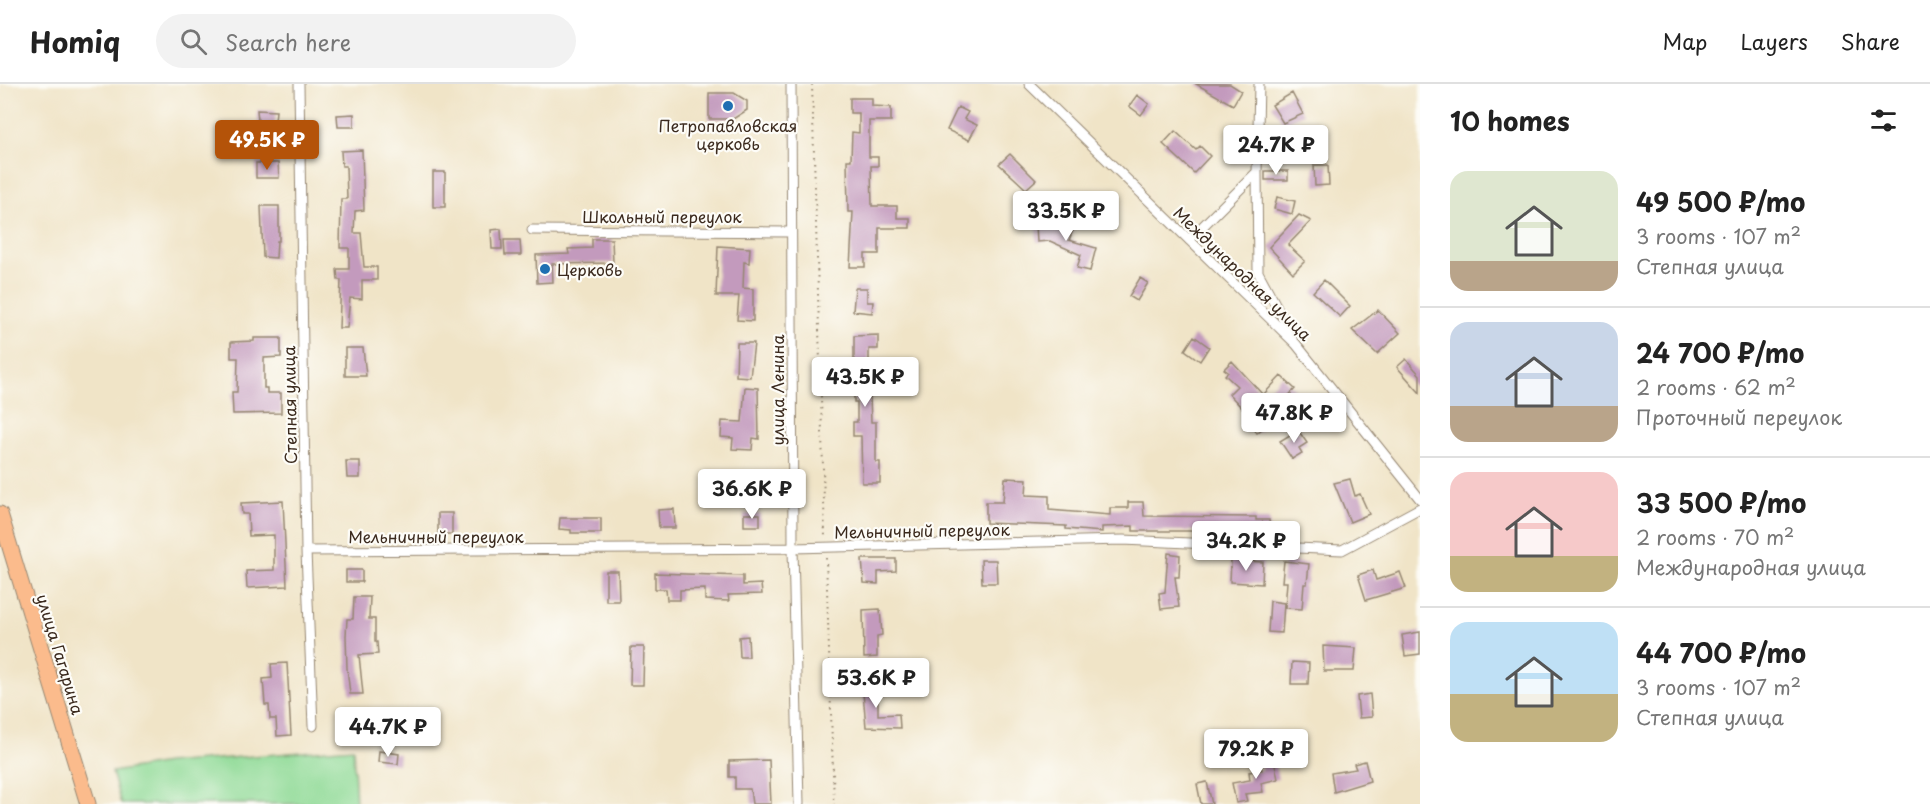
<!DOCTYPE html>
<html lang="en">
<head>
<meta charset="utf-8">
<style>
	body { margin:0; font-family:"Playpen Sans",sans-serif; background:#f2f2f2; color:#222; height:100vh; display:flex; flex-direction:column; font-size:22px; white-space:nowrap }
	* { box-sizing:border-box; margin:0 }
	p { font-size:20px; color:#767676 }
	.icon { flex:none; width:33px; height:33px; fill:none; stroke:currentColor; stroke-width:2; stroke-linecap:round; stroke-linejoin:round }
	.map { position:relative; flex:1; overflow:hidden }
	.panel { display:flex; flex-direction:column; background:#fff; width:510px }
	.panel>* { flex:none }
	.price { position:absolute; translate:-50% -51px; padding:0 14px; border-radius:6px; background:#fff; color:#222; font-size:20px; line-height:39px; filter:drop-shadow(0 2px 3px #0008) }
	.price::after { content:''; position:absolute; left:50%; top:36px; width:18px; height:14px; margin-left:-9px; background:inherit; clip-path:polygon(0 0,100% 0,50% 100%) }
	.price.active { background:#b45309; color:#fff }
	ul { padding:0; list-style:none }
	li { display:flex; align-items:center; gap:18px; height:150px; padding:0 30px }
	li+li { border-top:2px solid #e0e0e0 }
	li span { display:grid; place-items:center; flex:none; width:168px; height:120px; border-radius:18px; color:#555 }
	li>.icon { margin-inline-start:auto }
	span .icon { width:72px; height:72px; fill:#fffc; stroke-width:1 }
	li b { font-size:26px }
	h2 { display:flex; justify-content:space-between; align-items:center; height:72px; padding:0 30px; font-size:26px }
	header { display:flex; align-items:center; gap:36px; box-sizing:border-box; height:84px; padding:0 30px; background:#fff; border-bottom:2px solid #e0e0e0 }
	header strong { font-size:28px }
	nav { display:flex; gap:33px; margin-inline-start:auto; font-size:21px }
	.search { width:420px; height:54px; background:#f2f2f2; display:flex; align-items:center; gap:15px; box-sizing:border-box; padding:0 21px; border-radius:33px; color:#767676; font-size:22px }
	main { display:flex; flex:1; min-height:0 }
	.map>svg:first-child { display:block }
	.green { fill:#8fda96; stroke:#65825a; stroke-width:1.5 }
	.building { fill:#c39abd }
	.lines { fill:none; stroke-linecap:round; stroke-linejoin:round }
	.minor-casing { stroke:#968772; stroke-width:11 }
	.primary-casing { stroke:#968772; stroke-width:17 }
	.path { stroke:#968772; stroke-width:2; stroke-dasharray:1.5 4.5; stroke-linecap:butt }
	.minor { stroke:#fff; stroke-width:9 }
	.primary { stroke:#fbbb8c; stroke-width:15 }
	.poi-dot { fill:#1f6fb2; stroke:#fdfcf7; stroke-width:2 }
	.labels { text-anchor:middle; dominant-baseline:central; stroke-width:4.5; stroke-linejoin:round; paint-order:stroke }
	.poi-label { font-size:16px; fill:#3b2a1e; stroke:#fdfcf7 }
	.street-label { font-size:16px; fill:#3b2a1e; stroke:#fdfcf7 }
</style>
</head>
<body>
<header>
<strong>Homiq</strong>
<div class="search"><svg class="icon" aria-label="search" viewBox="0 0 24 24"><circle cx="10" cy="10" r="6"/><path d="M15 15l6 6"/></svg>Search here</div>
<nav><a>Map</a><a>Layers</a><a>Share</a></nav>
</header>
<main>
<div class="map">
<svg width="1420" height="720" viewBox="0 0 1420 720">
	<rect width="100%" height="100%" fill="#fdfcf7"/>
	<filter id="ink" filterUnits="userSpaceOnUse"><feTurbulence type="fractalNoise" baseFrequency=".0167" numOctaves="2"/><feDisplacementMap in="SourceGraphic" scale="12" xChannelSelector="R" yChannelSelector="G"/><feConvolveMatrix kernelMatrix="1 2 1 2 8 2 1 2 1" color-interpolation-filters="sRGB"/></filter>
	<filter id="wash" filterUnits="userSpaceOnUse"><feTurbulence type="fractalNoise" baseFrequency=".008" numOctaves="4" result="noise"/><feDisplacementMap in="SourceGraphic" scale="24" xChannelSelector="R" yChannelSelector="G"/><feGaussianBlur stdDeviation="1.35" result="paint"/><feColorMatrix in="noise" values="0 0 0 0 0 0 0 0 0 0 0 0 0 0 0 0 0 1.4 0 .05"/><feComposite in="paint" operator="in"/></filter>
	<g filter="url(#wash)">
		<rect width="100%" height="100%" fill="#f0e4c7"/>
		<path class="green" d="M353,664L356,720H121L112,688L167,679Z"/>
		<g id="blocks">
			<path class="building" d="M1196,0H1230L1241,7L1233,21Z
				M709,9H734L747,17V26L733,35H709Z
				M1292,9L1303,30L1283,39L1272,21Z
				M1137,11L1149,20L1141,31L1129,22Z
				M850,14H872V22L891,23V37H869V73H878V82H871L872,122H897V134H910V144H879V170H865V183H850L853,128H848L847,76H851L852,48L859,49V29H850Z
				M958,23L968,28L964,35L977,41L969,56L947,46Z
				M257,26L276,27L273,57H260Z
				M354,30V43H338L337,31Z
				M1175,47L1196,66L1200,62L1210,72L1194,89L1163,60Z
				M362,66L364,126L355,127L354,149H361L364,183H377V196H362V215L350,214L347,244H339L341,196H338L337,185H349V164H340L341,115H347L346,82H342L341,67Z
				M1010,70L1036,96L1026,105L999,80Z
				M256,79H278L279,94H256Z
				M1314,81H1328L1329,101L1315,102Z
				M1265,87H1288V96H1265Z
				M433,88H445V123H433Z
				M1052,110L1061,116L1051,132L1042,127Z
				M1277,113L1295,117L1292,130L1274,125Z
				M261,122H279V157H277L276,174L263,173Z
				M1299,131L1311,137L1288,161L1305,177L1293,189L1269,163Z
				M1060,138L1074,144L1069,156L1096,164L1090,187L1077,184L1081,171L1050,157L1037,158L1036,140Z
				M501,145L502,165H492L491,146Z
				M592,155H612L613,179L552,180L553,198L537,199L536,171L569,170L568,165L592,164Z
				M504,156H520L521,171H505Z
				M718,162L750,164L749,179L744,178L743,204L753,205V237L737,236L739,212H716Z
				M1140,194L1148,199L1137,217L1129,212Z
				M1324,196L1350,222L1340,233L1313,208Z
				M855,204H867V218H873L872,229L853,227Z
				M1378,226L1400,249L1377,270L1352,246Z
				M878,251V265H869V287L871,338H876V378H880V399H862L861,352H853V338H857V318H854V252Z
				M1194,252L1209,263L1200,277L1185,266Z
				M254,254H281V273L264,274V304H267V309H281V329L233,330L232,308H237L238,274H231V258L254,257Z
				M737,259H754L750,293L736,292Z
				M345,264H363L366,292H345Z
				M1406,275L1420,291V309L1397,283Z
				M1232,277L1263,311L1281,292L1295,305L1278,323L1282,329L1269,339L1267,336L1268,340L1257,349L1250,340L1254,337L1229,310L1237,302L1225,291L1228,288L1224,285Z
				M745,303L758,304L759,355L753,354L752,366L732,365L733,354L721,353L722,337L742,338Z
				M1298,346L1307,359L1299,364L1302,369L1292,375L1280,357Z
				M346,377H360V394H347Z
				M1005,394L1027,395L1026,411L1049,412V426L1110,431V424H1128V418H1143L1144,432L1256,433V436H1269L1270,447H1133V442L1102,443V448L1066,445V442L986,439V418H1003Z
				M1350,395L1355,412L1360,410L1369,430L1350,438L1334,399Z
				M283,417L287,502L247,504L246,487L274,486V451L249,452L248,430H242L241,419Z
				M674,425L675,444H659L658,426Z
				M438,429H452V450H438Z
				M744,430H760V442H744Z
				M560,434H601V449H571V446L559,445Z
				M1168,469L1180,471L1179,493H1175L1179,523L1161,525L1159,509L1165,508Z
				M862,475H896V487L878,488V500L864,499Z
				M981,476H996L997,499H982Z
				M1231,476L1263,478L1262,500L1230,498Z
				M1284,477L1309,480L1307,500H1304L1302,525L1285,524L1287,498H1282Z
				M346,486H362V498H346Z
				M1373,486L1376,496L1400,488L1406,504L1366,516L1358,491Z
				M606,487H618L619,517H606Z
				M655,489L743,492V501L761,500L762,510L728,511L729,517L705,516V505L680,506V516H667L666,505H655Z
				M354,513H370L369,535H375V558H377L378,570L359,571L363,610H350L347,584L346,552L347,535H353Z
				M1270,517L1284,519L1282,549L1268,548Z
				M880,525L882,551L877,552V573L864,574L863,526Z
				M1420,548V570L1405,572L1402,551Z
				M748,552L749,573H740L739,553Z
				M1323,562L1356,564L1354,587H1324Z
				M631,563H644L643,601H630Z
				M1292,578L1309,579L1308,600H1291Z
				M287,579L291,651L277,652L276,635H270L269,621H265L263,595L272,594L271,580Z
				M862,597H878V631L899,630L900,644L866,643Z
				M1370,610L1372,633L1359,634L1357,612Z
				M379,667L399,670L398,680L378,678Z
				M1273,672L1278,695L1261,699L1263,708L1245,710L1247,717L1236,719L1232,699L1250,696L1249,688L1262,686L1259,674Z
				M769,676L771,720H752L750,705H735V693H729V677Z
				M1365,677L1370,697L1334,708L1331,689L1356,685L1354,680Z
				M1207,698L1212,720H1201L1197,700Z"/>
		</g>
	</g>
	<g filter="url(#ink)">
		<use href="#blocks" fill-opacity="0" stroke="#968772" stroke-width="1.5"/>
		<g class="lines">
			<defs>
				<path id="minor" d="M299,0L306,467L313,642
					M791,0L793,464L799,720
					M1029,0L1296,260L1420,415
					M1257,88L1258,188L1292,251
					M532,146L791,148
					M1189,156L1257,88L1259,0
					M306,467L793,464L1123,456L1342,466L1420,424"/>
				<path id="primary" d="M0,430L88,720"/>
			</defs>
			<use href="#minor" class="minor-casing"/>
			<use href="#primary" class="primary-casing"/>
			<path class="path" d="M812,0L825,453
				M826,474L834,720"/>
			<use href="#minor" class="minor"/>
			<use href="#primary" class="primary"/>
		</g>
	</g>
	<g class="poi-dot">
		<circle cx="728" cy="22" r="6"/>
		<circle cx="545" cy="185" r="6"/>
	</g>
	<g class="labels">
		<g class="poi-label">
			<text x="728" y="41">Петропавловская<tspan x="728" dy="18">церковь</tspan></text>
			<text x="557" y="185" text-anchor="start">Церковь</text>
		</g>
		<g class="street-label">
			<text x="662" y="132">Школьный переулок</text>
			<text transform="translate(1243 189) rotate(44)">Международная улица</text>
			<text transform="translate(777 306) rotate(-90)">улица Ленина</text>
			<text transform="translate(289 321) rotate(-91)">Степная улица</text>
			<text transform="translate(922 446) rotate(-1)">Мельничный переулок</text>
			<text x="436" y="452">Мельничный переулок</text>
			<text transform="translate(61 570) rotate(73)">улица Гагарина</text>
		</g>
	</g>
</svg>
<b class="price active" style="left:267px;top:87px">49.5K ₽</b>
<b class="price" style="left:1276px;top:92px">24.7K ₽</b>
<b class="price" style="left:1066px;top:158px">33.5K ₽</b>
<b class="price" style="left:865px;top:324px">43.5K ₽</b>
<b class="price" style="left:1294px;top:360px">47.8K ₽</b>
<b class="price" style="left:752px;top:436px">36.6K ₽</b>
<b class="price" style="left:1246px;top:488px">34.2K ₽</b>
<b class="price" style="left:876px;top:625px">53.6K ₽</b>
<b class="price" style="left:388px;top:674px">44.7K ₽</b>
<b class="price" style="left:1256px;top:696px">79.2K ₽</b>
</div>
<section class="panel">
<h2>10 homes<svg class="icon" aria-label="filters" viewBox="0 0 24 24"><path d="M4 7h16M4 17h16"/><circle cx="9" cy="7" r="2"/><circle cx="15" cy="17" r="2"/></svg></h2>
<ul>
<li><span style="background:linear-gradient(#dfe7d0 75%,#b9a48a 0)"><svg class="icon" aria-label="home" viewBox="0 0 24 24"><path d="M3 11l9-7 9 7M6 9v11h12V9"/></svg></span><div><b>49 500 ₽/mo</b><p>3 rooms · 107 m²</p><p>Степная улица</p></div></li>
<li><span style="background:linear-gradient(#c9d6e8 70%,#b9a48a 0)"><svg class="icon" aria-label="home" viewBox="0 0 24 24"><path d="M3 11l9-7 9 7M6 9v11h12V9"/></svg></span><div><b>24 700 ₽/mo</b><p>2 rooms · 62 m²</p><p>Проточный переулок</p></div></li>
<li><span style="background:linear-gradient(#f6c9c9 70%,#c2b280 0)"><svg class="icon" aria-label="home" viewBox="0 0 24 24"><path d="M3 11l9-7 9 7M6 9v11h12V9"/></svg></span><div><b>33 500 ₽/mo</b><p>2 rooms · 70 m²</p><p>Международная улица</p></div></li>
<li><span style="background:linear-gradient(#bfe0f5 60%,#c2b280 0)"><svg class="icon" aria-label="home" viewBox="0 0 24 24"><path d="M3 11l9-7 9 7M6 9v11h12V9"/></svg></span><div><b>44 700 ₽/mo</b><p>3 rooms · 107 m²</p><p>Степная улица</p></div></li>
</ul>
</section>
</main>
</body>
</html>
